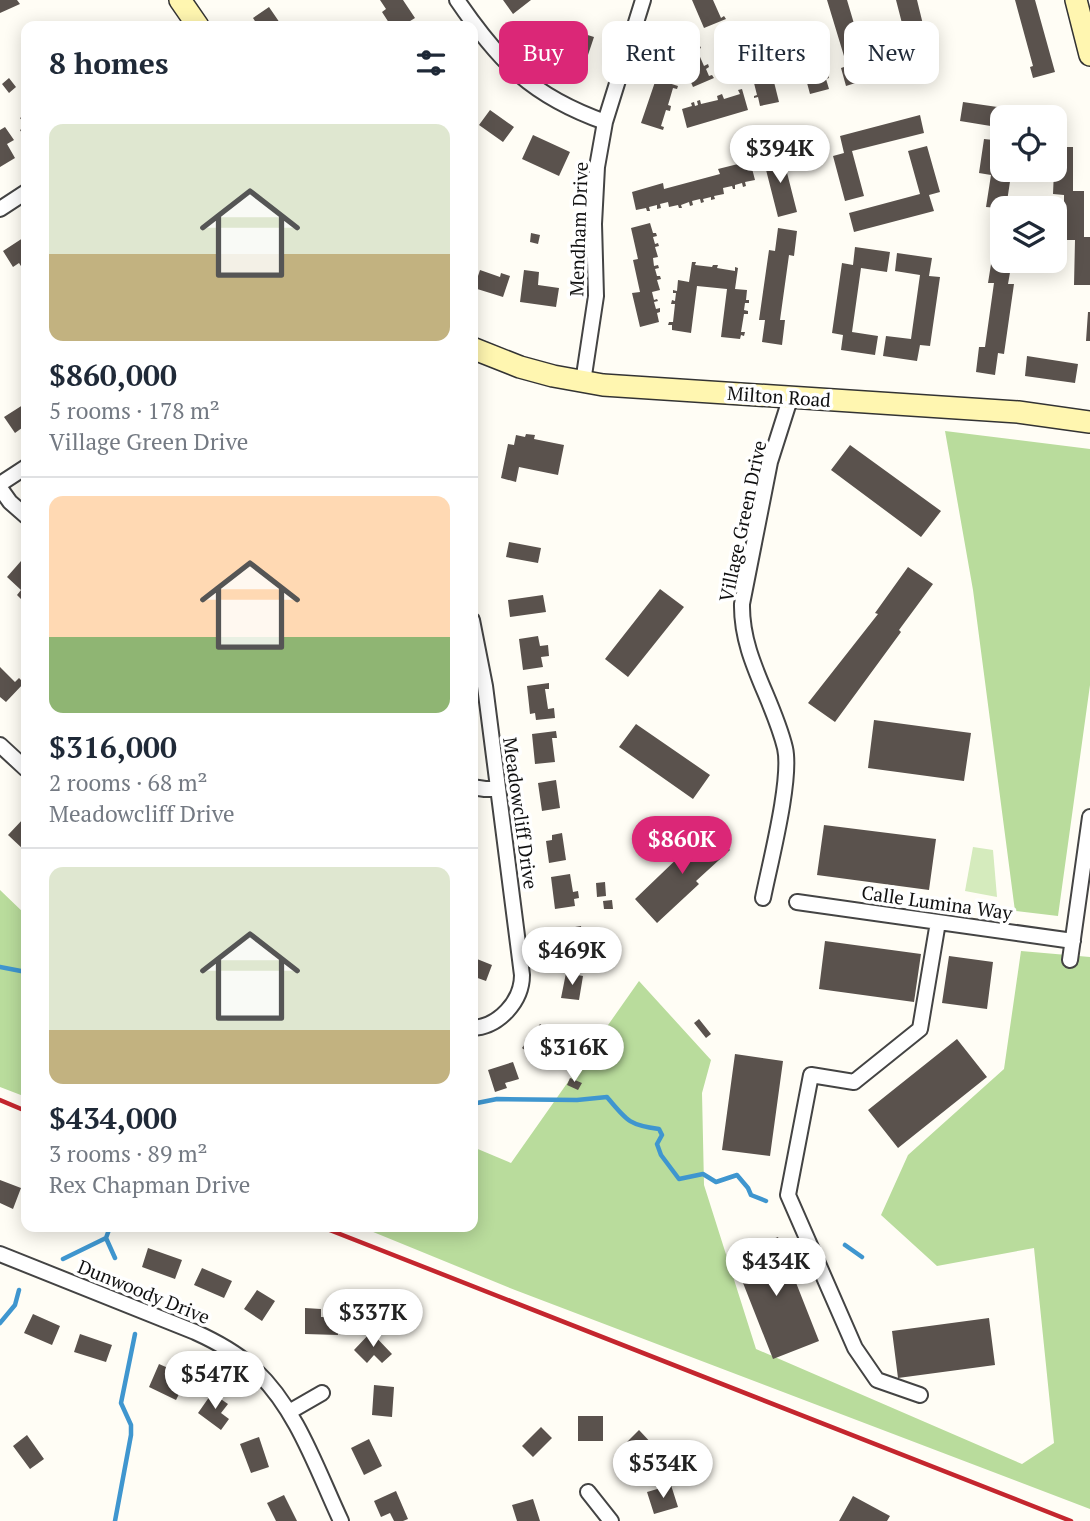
<!DOCTYPE html>
<html lang="en">
<head>
<meta charset="utf-8">
<style>
	body { margin:0; font-family:"PT Serif",serif; background:#f2f2f3; color:#1f2937; height:100vh; display:flex; flex-direction:column; font-size:26px; white-space:nowrap }
	* { box-sizing:border-box; margin:0 }
	p { font-size:23px; color:#747a83 }
	.icon { flex:none; width:38px; height:38px; fill:none; stroke:currentColor; stroke-width:2; stroke-linecap:round; stroke-linejoin:round }
	.map { position:relative; flex:1; overflow:hidden }
	.panel { position:absolute; left:21px; top:21px; width:457px; height:1211px; display:flex; flex-direction:column; background:#fff; border-radius:14px; box-shadow:0 4px 18px #0003 }
	.panel>* { flex:none }
	.top-card { position:absolute; left:499px; top:21px; width:485px; height:63px; display:flex; gap:14px }
	.fabs { position:absolute; left:990px; top:105px; display:grid; gap:14px }
	.fabs a { display:grid; place-items:center; width:77px; height:77px; border-radius:14px; background:#fff; box-shadow:0 4px 18px #0003; font-size:35px }
	.price { position:absolute; translate:-50% -60px; padding:0 16px; border-radius:24px; background:#fff; color:#222; font-size:23px; line-height:46px; filter:drop-shadow(0 2px 4px #0008) }
	.price::after { content:''; position:absolute; left:50%; top:42px; width:21px; height:16px; margin-left:-10px; background:inherit; clip-path:polygon(0 0,100% 0,50% 100%) }
	.price.selected { background:#db2777; color:#fff }
	ul { padding:0; list-style:none }
	li { display:grid; align-content:center; gap:14px; height:371px; padding:0 28px }
	li+li { border-top:2px solid #e0e1e3 }
	li span { display:grid; place-items:center; height:217px; border-radius:14px; color:#555 }
	li>.icon { margin-inline-start:auto }
	span .icon { width:126px; height:126px; fill:#fffc; stroke-width:1 }
	li b { font-size:30px }
	h2 { display:flex; justify-content:space-between; align-items:center; height:84px; padding:0 28px; font-size:30px }
	.pill { padding:0 24px; border-radius:14px; background:#fff; box-shadow:0 4px 18px #0003; font-size:24px; line-height:63px }
	.pill.selected { background:#db2777; color:#fff }
	.map>svg:first-child { display:block }
	.green { fill:#d5ebbd }
	.forest { fill:#b9dc9c }
	.lines { fill:none; stroke-linecap:round; stroke-linejoin:round }
	.stream { stroke:#3f96cf; stroke-width:4.5 }
	.building { fill:#5a524d }
	.street-casing { stroke:#444; stroke-width:18 }
	.secondary-casing { stroke:#333; stroke-width:24 }
	.street { stroke:#fff; stroke-width:14 }
	.secondary { stroke:#fff6b0; stroke-width:21 }
	.rail { stroke:#c4262e; stroke-width:4.5 }
	.labels { text-anchor:middle; dominant-baseline:central; stroke-width:7; stroke-linejoin:round; paint-order:stroke }
	.street-label { font-size:19px; fill:#111; stroke:#fff }
</style>
</head>
<body>
<div class="map">
<svg width="1090" height="1521" viewBox="0 0 1090 1521">
	<rect width="100%" height="100%" fill="#fffdf5"/>
	<path class="green" d="M973,847L993,850L997,897L965,891Z"/>
	<path class="forest" d="M945,431L1090,449V685L1058,916L1015,911L973,590Z
		M0,890L26,915V1097L0,1087Z
		M1021,951L1090,957V1509L515,1290L361,1227H472L473,1147L511,1163L639,981L711,1060L702,1093L704,1185L756,1349L1022,1464L1054,1443L1034,1248L937,1266L881,1215L908,1155L1004,1069Z"/>
	<g class="lines">
		<path class="stream" d="M0,967L26,972
			M472,1104L497,1099L577,1100L607,1097C627,1121 629,1125 659,1129L662,1135L657,1144L661,1155L679,1179L703,1174L716,1182L737,1175L748,1188L751,1195L766,1201
			M110,1227L106,1238L115,1258
			M845,1245L862,1257
			M63,1259L106,1238
			M0,1323L15,1305L19,1290
			M115,1521L131,1435V1425L121,1403L135,1334"/>
	</g>
	<path class="building" d="M0,0H17L20,4L0,13Z
		M380,0H403L415,18L402,26H391L382,12L386,9Z
		M503,0H531L513,14Z
		M692,0H713L721,18L724,16L726,19L704,28Z
		M827,0H847L866,64L861,65L865,80L846,86L841,68L847,66Z
		M896,0H917L932,61L913,66Z
		M1015,0H1035L1055,72L1033,78L1030,67L1033,66Z
		M269,7L282,26H258L253,18Z
		M795,23L796,26L801,25L805,42L818,39L820,42L816,43L820,59L824,58L825,63L822,64L825,76L828,75L829,78L826,79L829,89L810,94L797,46L767,54L779,102L760,106L758,97L754,98V96L757,95L754,83L750,84L749,79L753,78L749,61L745,62L744,59L757,55L752,38L757,37L756,33H759L760,36L772,33L771,29L775,28L776,32L793,27L792,24Z
		M691,25L692,28L689,30L695,45L699,44L701,48L697,50L704,66L708,64L709,67L706,69L709,76L712,75L714,78L693,87L670,34Z
		M559,26L594,37L584,67L549,56Z
		M9,78L16,87L9,93L2,84Z
		M656,79L678,86L677,89L673,88L668,105L671,106L670,111L666,110L661,126L664,127L663,130L641,123Z
		M742,89L748,110L687,128L682,109L692,106L691,103L694,102L695,106L698,105L697,101L700,100L701,104L718,100L717,96L722,94L724,99L740,94L738,90Z
		M963,102L1058,116V117H1003V128L960,121Z
		M490,110L514,127L503,142L479,125Z
		M26,114V140L20,130L26,126L20,118Z
		M920,115L924,133L852,151L864,196L845,201L833,156L844,153L840,136Z
		M5,127L14,140L7,144L15,158L0,167V130Z
		M533,135L570,152L559,176L522,159Z
		M984,139L1003,141L999,173L1011,175L1006,208H1003V241L994,240L999,208L986,207L991,175L979,173Z
		M927,146L940,192L929,195L934,211L854,232L849,213L920,194L908,151Z
		M1055,147H1073V191H1084V237H1090V285H1074L1075,240H1064V195L1053,194Z
		M782,153L797,212L778,217L763,158Z
		M750,161L755,180L745,182L746,186L743,187L742,183L735,185V189H733L732,186L723,188L724,194L714,196L715,199L711,200V197L703,199L704,202L701,203L700,199L692,201L693,205L690,206L689,202L681,205L682,208H679L678,205L669,207L668,202L660,204L661,208L657,209V205L649,207L650,211H647L646,208L636,210L632,192L663,183L664,189L720,174L718,169Z
		M650,223L653,233H656L657,236L653,237L655,244L658,243L659,246L655,247L658,257L653,258L654,266L658,265L659,268L655,269L657,276H660L661,279L657,280L660,290L652,292L654,300L657,299L658,301L654,302L656,309L660,308V312L657,313L659,322L640,327L632,293L640,292L633,260L638,259L631,228Z
		M778,228L797,231L794,256L789,255L780,320H785L782,345L762,342L765,320H759L769,250L775,251Z
		M531,233L540,235L538,244L530,242Z
		M26,236V274L19,263L13,267L3,251Z
		M855,247L890,252L887,272L861,268L852,332L878,336L875,355L841,350L843,335L832,333L842,263L853,265Z
		M897,253L932,258L929,276L940,277L930,346L920,345L917,361L883,356L886,336L911,339L920,275L895,271Z
		M992,258L1012,261L1008,284H1014L1004,354L998,353L995,375L976,372L979,347H985L994,283H988Z
		M692,262H696L695,265L712,267L713,265H718L717,268L735,271V267L738,268L735,289L747,290L746,300H749V303H745L744,310L748,311V314H744L741,332H745L744,336L741,335L740,339L721,337L727,289L697,286L691,333L672,330V325H668L669,322H673L675,304H671L672,300L675,301L676,293H673V290L677,291L678,280L689,282Z
		M480,270L500,277L501,273L510,276L503,297L474,288Z
		M524,270L539,272L538,285L559,288L556,307L520,302Z
		M1088,312H1090V341H1086Z
		M1027,356L1078,364L1075,383L1025,376Z
		M26,403V425L15,433L4,417Z
		M526,434L535,435L534,439L564,445L558,475L519,467L516,482L501,478L508,444L514,445L516,435L525,437Z
		M850,445L941,511L921,537L831,470Z
		M509,542L541,548L538,563L506,557Z
		M21,561L26,566L24,602L17,595L21,590L7,577Z
		M908,567L933,584L899,630L901,632L835,722L808,703L878,614L875,613Z
		M660,589L684,607L628,677L605,659Z
		M543,595L546,612L510,617L508,600Z
		M538,636L540,646L548,645L549,656L541,657L543,667L523,670L519,639Z
		M0,667L15,682L19,678L24,683L6,702L0,697Z
		M549,683V689H545L548,709L554,708L555,718L536,720L535,713L530,714L527,686Z
		M874,720L971,733L964,781L868,768Z
		M636,724L710,775L693,799L619,747Z
		M556,731L557,738H552L555,762L535,764L532,734Z
		M556,780L560,808L542,811L538,783Z
		M24,818L26,820V857L22,853L24,850L8,835Z
		M824,825L936,839L929,890L817,875Z
		M709,828L730,850L696,881L699,884L657,923L635,899Z
		M562,833L566,860L549,863L546,841L552,840V835Z
		M570,874L573,892L578,891L579,898L574,899L575,906L555,909L551,877Z
		M605,882L606,896L597,897L596,883Z
		M612,900L613,909H604L603,901Z
		M581,926L585,954L561,957V952L558,953V934L563,933V929Z
		M825,941L921,954L914,1002L819,989Z
		M949,956L993,962L987,1009L942,1003Z
		M472,957L492,965L486,981L472,976Z
		M566,973L583,976L579,1000L561,998Z
		M699,1019L711,1034L706,1038L694,1023Z
		M540,1024L555,1036L544,1050L549,1054L542,1063L522,1048Z
		M957,1039L987,1077L898,1148L868,1110Z
		M735,1054L783,1061L770,1156L722,1150Z
		M513,1062L519,1079L505,1083L507,1088L495,1092L488,1070Z
		M570,1078L582,1083L578,1090L567,1085Z
		M0,1180L21,1188L13,1209L0,1203Z
		M778,1237L819,1341L773,1359L732,1255Z
		M148,1248L182,1260L175,1279L142,1267Z
		M202,1268L232,1281L224,1298L194,1285Z
		M257,1290L275,1301L262,1321L244,1309Z
		M305,1308L321,1309V1317H338V1335L305,1334Z
		M33,1314L60,1326L52,1345L24,1333Z
		M989,1318L995,1365L898,1378L892,1331Z
		M371,1332L392,1354L382,1363L374,1355L367,1363L354,1350Z
		M80,1334L112,1345L106,1362L74,1352Z
		M159,1364L175,1371L171,1380L183,1386L176,1400L149,1387Z
		M374,1385L394,1387L392,1417L372,1415Z
		M212,1393L228,1404L221,1413L229,1419L221,1430L198,1413Z
		M578,1416H603V1441H578Z
		M541,1427L552,1438L533,1457L522,1446Z
		M639,1430L654,1446L638,1462L622,1447Z
		M27,1435L44,1459L30,1469L13,1446Z
		M259,1437L269,1467L251,1473L240,1444Z
		M369,1439L382,1466L364,1475L351,1448Z
		M671,1485L678,1507L654,1514L647,1492Z
		M396,1491L408,1519L403,1521H394L390,1513L381,1517L374,1501Z
		M284,1495L297,1521H276L267,1503Z
		M853,1496L890,1516L887,1521H839Z
		M533,1499L540,1521H517L512,1505Z"/>
	<g class="lines">
		<defs>
			<path id="street" d="M457,0C500,63 532,96 605,122
				M0,209L26,192
				M583,382L596,296L594,224L597,167L605,122L643,0
				M0,484L26,467
				M0,488L10,502L26,516
				M472,620L485,686L522,975C522,1001 499,1027 472,1028
				M0,745L26,769
				M472,787L485,789H498
				M763,898C770,863 792,779 785,748C773,698 741,657 742,604L770,462L791,396
				M797,902L1073,941
				M1070,960L1090,817
				M0,1254L195,1332C217,1342 238,1353 255,1370C297,1409 317,1470 341,1521
				M920,1395L877,1380L855,1348L788,1195L811,1075L854,1082L920,1029L938,922
				M289,1412L322,1393
				M588,1492L611,1521"/>
			<path id="secondary" d="M180,0L198,26
				M1076,0L1090,55
				M472,348L520,367L553,376L603,385L1018,412L1090,422"/>
		</defs>
		<use href="#street" class="street-casing"/>
		<use href="#secondary" class="secondary-casing"/>
		<use href="#street" class="street"/>
		<use href="#secondary" class="secondary"/>
		<path class="rail" d="M0,1100L26,1111
			M322,1227L1071,1521"/>
	</g>
	<g class="labels">
		<g class="street-label">
			<text transform="translate(578 229) rotate(-88)">Mendham Drive</text>
			<text transform="translate(779 396) rotate(4)">Milton Road</text>
			<text transform="translate(742 521) rotate(-78)">Village Green Drive</text>
			<text transform="translate(521 813) rotate(82)">Meadowcliff Drive</text>
			<text transform="translate(937 902) rotate(8)">Calle Lumina Way</text>
			<text transform="translate(144 1291) rotate(22)">Dunwoody Drive</text>
		</g>
	</g>
</svg>
<div class="fabs">
<a><svg class="icon" aria-label="locate" viewBox="0 0 24 24"><circle cx="12" cy="12" r="6"/><path d="M12 2v4M12 18v4M2 12h4M18 12h4"/></svg></a>
<a><svg class="icon" aria-label="layers" viewBox="0 0 24 24"><path d="M12 4l9 5-9 5-9-5zM3 14l9 5 9-5"/></svg></a>
</div>
<b class="price" style="left:780px;top:185px">$394K</b>
<b class="price selected" style="left:682px;top:876px">$860K</b>
<b class="price" style="left:572px;top:987px">$469K</b>
<b class="price" style="left:574px;top:1084px">$316K</b>
<b class="price" style="left:776px;top:1298px">$434K</b>
<b class="price" style="left:373px;top:1349px">$337K</b>
<b class="price" style="left:215px;top:1411px">$547K</b>
<b class="price" style="left:663px;top:1500px">$534K</b>
<div class="top-card">
<a class="pill selected">Buy</a>
<a class="pill">Rent</a>
<a class="pill">Filters</a>
<a class="pill">New</a>
</div>
<section class="panel">
<h2>8 homes<svg class="icon" aria-label="filters" viewBox="0 0 24 24"><path d="M4 7h16M4 17h16"/><circle cx="9" cy="7" r="2"/><circle cx="15" cy="17" r="2"/></svg></h2>
<ul>
<li><span style="background:linear-gradient(#dfe7d0 60%,#c2b280 0)"><svg class="icon" aria-label="home" viewBox="0 0 24 24"><path d="M3 11l9-7 9 7M6 9v11h12V9"/></svg></span><div><b>$860,000</b><p>5 rooms · 178 m²</p><p>Village Green Drive</p></div></li>
<li><span style="background:linear-gradient(#ffd9b3 65%,#8fb573 0)"><svg class="icon" aria-label="home" viewBox="0 0 24 24"><path d="M3 11l9-7 9 7M6 9v11h12V9"/></svg></span><div><b>$316,000</b><p>2 rooms · 68 m²</p><p>Meadowcliff Drive</p></div></li>
<li><span style="background:linear-gradient(#dfe7d0 75%,#c2b280 0)"><svg class="icon" aria-label="home" viewBox="0 0 24 24"><path d="M3 11l9-7 9 7M6 9v11h12V9"/></svg></span><div><b>$434,000</b><p>3 rooms · 89 m²</p><p>Rex Chapman Drive</p></div></li>
</ul>
</section>
</div>
</body>
</html>
